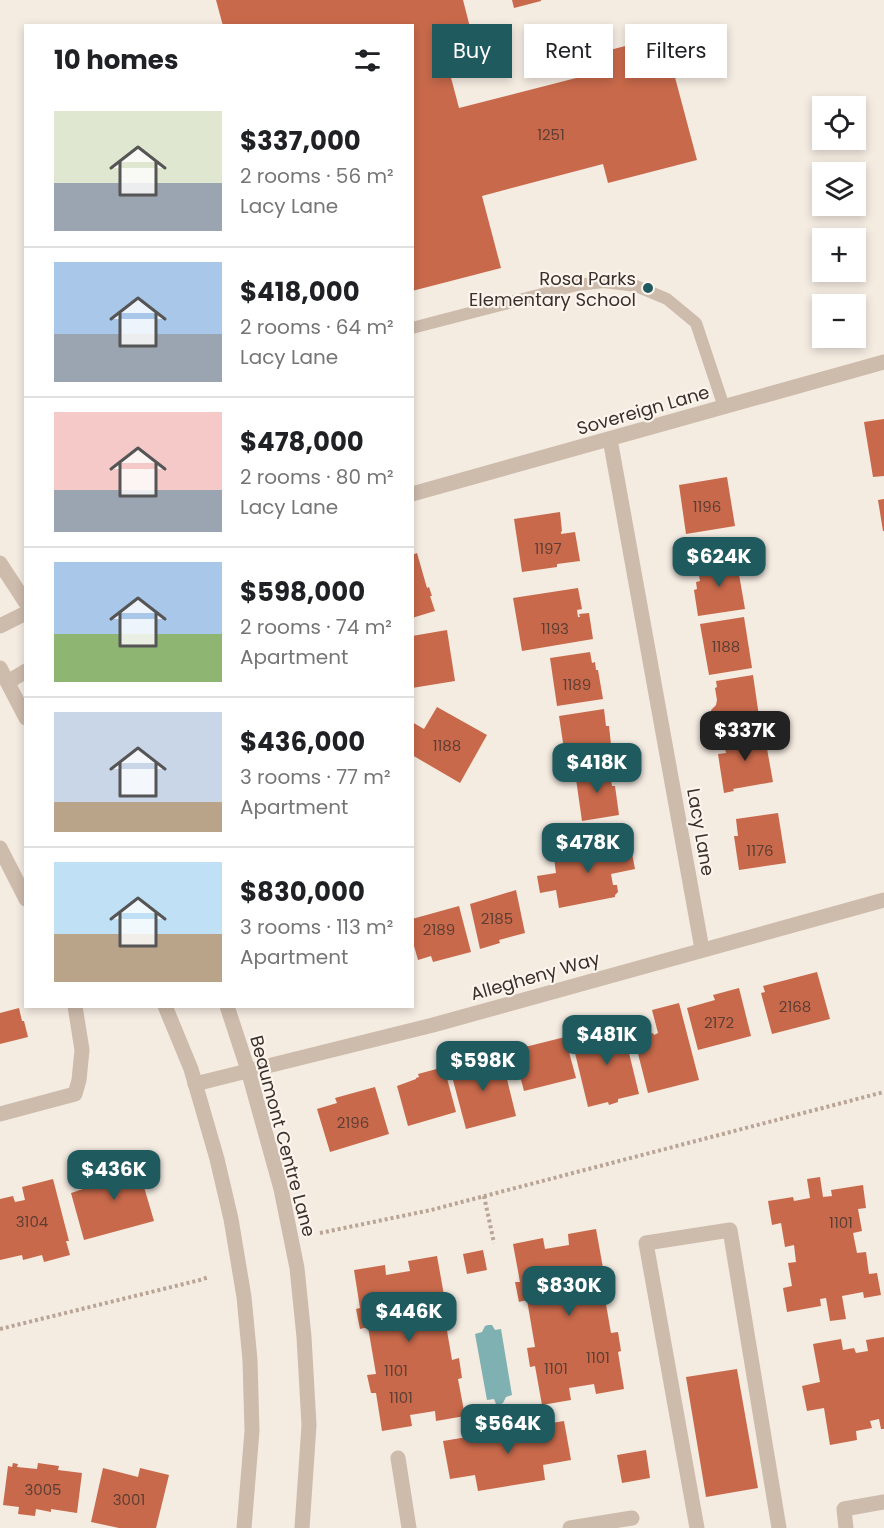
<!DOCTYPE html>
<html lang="en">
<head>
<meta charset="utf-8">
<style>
	body { margin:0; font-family:Poppins,sans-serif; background:#f6f6f6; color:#202124; height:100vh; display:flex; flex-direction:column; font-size:22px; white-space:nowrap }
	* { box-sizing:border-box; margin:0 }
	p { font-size:20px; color:#757577 }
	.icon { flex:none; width:33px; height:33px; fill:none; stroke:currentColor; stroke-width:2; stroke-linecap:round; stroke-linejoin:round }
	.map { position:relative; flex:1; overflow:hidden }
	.sheet { position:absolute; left:24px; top:24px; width:390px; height:984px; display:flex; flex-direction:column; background:#fff; border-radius:0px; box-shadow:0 3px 9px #0003 }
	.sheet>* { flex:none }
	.top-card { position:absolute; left:432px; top:24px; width:362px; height:54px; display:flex; gap:12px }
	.fabs { position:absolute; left:812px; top:96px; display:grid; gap:12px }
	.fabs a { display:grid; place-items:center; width:54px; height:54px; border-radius:0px; background:#fff; box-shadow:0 3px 9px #0003; font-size:30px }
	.price { position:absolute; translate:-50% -51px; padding:0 14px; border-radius:12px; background:#1f5a5e; color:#fff; font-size:20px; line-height:39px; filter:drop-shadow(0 2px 3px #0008) }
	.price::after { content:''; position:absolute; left:50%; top:36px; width:18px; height:14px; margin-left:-9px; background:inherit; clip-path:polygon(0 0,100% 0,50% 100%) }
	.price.current { background:#222; color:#fff }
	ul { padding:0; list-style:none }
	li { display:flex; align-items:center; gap:18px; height:150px; padding:0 30px }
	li+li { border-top:2px solid #e0e0e0 }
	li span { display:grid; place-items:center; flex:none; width:168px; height:120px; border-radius:0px; color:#555 }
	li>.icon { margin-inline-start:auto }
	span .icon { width:72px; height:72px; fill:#fffc; stroke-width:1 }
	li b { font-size:26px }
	h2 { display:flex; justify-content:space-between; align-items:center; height:72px; padding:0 30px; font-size:26px }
	.tag { padding:0 21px; border-radius:0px; background:#fff; box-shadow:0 3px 9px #0003; font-size:21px; line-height:54px }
	.tag.current { background:#1f5a5e; color:#fff }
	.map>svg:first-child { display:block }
	.water { fill:#7fb0b2 }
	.building { fill:#c8694b }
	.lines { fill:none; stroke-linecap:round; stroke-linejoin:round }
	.path { stroke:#b9a596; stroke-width:4; stroke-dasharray:3 3; stroke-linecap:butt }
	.service { stroke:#cdbbac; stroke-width:12 }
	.minor { stroke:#cdbbac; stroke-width:15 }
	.tertiary { stroke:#cdbbac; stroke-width:15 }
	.poi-dot { fill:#1f5a5e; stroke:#fbf5ee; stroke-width:2 }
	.labels { text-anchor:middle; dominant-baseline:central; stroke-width:4.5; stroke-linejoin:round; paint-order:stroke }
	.number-label { font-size:15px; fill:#5e3e33 }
	.poi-label { font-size:18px; fill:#3b302b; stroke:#fbf5ee; text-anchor:end }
	.street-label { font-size:18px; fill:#3b302b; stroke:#fbf5ee }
</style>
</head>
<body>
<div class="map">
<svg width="884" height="1528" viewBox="0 0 884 1528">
	<rect width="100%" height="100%" fill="#f4ebe1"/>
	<path class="water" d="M488,1325H492L495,1330L501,1329L512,1395L506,1397L503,1403L500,1405L496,1404L494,1399L487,1400L475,1334L482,1332L485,1326Z"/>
	<path class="building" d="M216,0H463L473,39L443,47L459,108L580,77L575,59L664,36L697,160L608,183L603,164L482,196L501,268L412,291V26H223Z
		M512,0H541V1L514,8Z
		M884,419V476L873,477L864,422Z
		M727,477L735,526L686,534L679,485Z
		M884,499V531H883L878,500Z
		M560,512L562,531L561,532V534L575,532L580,561L557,564V567L522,572L514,519Z
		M417,553L427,588L429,587L432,596H430L435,611L412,618V555Z
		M736,557L745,609L698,616L694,590L697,589L696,582L700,581L697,564Z
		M578,588L582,609L577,610L578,617H580L579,614L589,613L593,639L522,651L513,598Z
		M744,617L752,668L709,675L700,624Z
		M447,630L455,681L412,688V636Z
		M590,652L592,663L595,662L596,670H598L603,699L557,706L550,658Z
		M753,675L760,723L715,730L711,710L716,705L717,700L715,688L717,687L716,681Z
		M437,707L487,735L460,783L412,755V722L424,729Z
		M604,709L606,726H609L613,763L576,768L575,761L566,763L559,716Z
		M764,732L773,782L733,789L734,791L724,793L718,754L726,753L723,739Z
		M609,766L612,786H615L619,815L582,821L575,772Z
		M778,813L786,863L739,870L734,836H738L736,819Z
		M622,841V845L627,844V849L631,848L635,869L611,874L613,885H617L618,892L615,895V897L559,908L556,890L540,893L537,876L556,873L554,858L591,851L590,847Z
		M516,890L525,933L499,940L500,943L480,949L470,904Z
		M459,906L471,952L433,962L431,956L418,960L412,939V919Z
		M817,972L830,1019L772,1034L761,993L765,992L763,986Z
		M739,988L751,1036L698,1050L687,1008L715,1000L713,995Z
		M679,1003L699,1080L648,1093L634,1038L653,1033L654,1035L658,1033L652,1010Z
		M19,1008L22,1021H24L28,1037L0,1044V1013Z
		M620,1016L639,1094L618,1099V1102L609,1105L608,1102L588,1107L575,1053L578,1052L580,1047L585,1046L589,1048L599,1046L593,1023Z
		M565,1037L576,1078L524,1091L513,1050Z
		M501,1055L516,1116L466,1129L450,1069Z
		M444,1067L456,1112L408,1126L397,1086L416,1079V1078L419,1077L418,1074Z
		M375,1087L389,1134L330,1152L317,1109L337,1103L335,1098Z
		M134,1153L154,1221L84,1240L71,1193L86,1188L85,1185L101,1180V1183L112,1180L108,1164L120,1161L119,1158Z
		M820,1177L823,1197L832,1196L831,1190L863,1185L866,1208L858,1209L862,1231L853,1233L857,1253L866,1252L869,1274L877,1273L881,1295L864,1298L863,1292L842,1296L846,1319L830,1321L826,1298L820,1299L821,1306L787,1312L783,1288L792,1286L788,1263L796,1262L794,1245L785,1247L781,1223L772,1225L768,1201L793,1197L794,1201L810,1198L807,1179Z
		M53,1179L69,1241H66L70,1255L44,1262L42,1255L23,1260L22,1255L0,1260V1199L13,1196L15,1202L25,1200L22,1187Z
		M596,1229L603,1268L607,1267L610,1286L603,1287L611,1333L618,1332L621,1351L618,1352L624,1389L596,1394L594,1384L569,1388L571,1400L542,1405L535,1366L530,1367L527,1348L535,1347L527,1300L519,1302L515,1282H520L513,1244L543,1238L545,1249L569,1245L568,1234Z
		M483,1250L487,1270L467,1274L463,1254Z
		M437,1256L444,1295L447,1294L451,1312L444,1313L452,1360L459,1358L462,1378L458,1379L465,1416L436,1421L435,1411L410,1415L412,1426L382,1431L376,1393H371L367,1375L376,1374L368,1327L360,1329L356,1309L360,1308L354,1270L385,1265L386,1275L410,1271L408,1261Z
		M884,1337V1429H881L879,1419L870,1421L872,1428L856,1431L857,1440L830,1445L824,1408L807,1411L802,1386L820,1382L813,1344L841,1339L843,1350L854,1348L856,1353L868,1351L866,1340Z
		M737,1369L758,1488L706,1497L686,1377Z
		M564,1421L571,1460L543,1465L545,1480L478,1491L475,1475L450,1479L443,1441Z
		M646,1450L650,1478L622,1483L617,1455Z
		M13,1463L18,1464L17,1467L37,1469L38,1463L59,1466L58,1470L82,1473L77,1513L51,1509V1512L36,1509L35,1516L18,1514L19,1507L3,1505L8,1466L12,1467Z
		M103,1468L138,1477L140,1468L169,1475L156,1528H119L91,1522Z"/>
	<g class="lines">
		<path class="path" d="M484,1196L494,1243
			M320,1233L431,1210L884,1092
			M0,1329L200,1280L209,1277"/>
		<path class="service" d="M412,328L577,285L604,282L636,286L667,299L696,323L724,407"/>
		<path class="minor" d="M610,439L702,949
			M412,494L884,362
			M0,626L26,613
			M8,682L26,671
			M0,848L26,899
			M195,1084L433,1025L884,900
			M0,1114L75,1094L79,1080L82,1050L75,1006
			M398,1458L409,1528
			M570,1528L632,1518
			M697,1528L646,1243L730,1230L779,1528
			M846,1528L844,1509L884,1502"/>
		<path class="tertiary" d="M0,563L26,603
			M0,668L26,718
			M165,1006L191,1069L217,1159L231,1219L244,1297L250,1360L252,1431L244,1528
			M227,1006L248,1070L281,1189L297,1268L304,1337L309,1425L302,1528"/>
	</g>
	<circle class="poi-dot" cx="648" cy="288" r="6"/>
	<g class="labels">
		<g class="number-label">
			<text x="551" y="134">1251</text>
			<text x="707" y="506">1196</text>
			<text x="548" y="548">1197</text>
			<text x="555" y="628">1193</text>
			<text x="726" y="646">1188</text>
			<text x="577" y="684">1189</text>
			<text x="447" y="745">1188</text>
			<text x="760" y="850">1176</text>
			<text x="497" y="918">2185</text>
			<text x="439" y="929">2189</text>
			<text x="795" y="1006">2168</text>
			<text x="719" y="1022">2172</text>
			<text x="353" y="1122">2196</text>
			<text x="32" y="1221">3104</text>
			<text x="841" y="1222">1101</text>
			<text x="598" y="1357">1101</text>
			<text x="556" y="1368">1101</text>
			<text x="396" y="1370">1101</text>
			<text x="401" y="1397">1101</text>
			<text x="43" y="1489">3005</text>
			<text x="129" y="1499">3001</text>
		</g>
		<g class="poi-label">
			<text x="636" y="278">Rosa Parks<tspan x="636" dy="21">Elementary School</tspan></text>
		</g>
		<g class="street-label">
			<text transform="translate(643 410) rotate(-16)">Sovereign Lane</text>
			<text transform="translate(701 832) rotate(80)">Lacy Lane</text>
			<text transform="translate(535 976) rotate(-16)">Allegheny Way</text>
			<text transform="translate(283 1136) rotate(75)">Beaumont Centre Lane</text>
		</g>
	</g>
</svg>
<div class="fabs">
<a><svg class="icon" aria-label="locate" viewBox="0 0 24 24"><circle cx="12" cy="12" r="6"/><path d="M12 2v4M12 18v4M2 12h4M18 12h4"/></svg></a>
<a><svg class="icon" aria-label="layers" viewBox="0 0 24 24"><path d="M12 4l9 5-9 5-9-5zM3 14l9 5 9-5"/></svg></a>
<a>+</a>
<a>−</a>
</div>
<b class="price" style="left:719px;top:588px">$624K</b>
<b class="price current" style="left:745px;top:762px">$337K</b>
<b class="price" style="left:597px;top:794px">$418K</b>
<b class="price" style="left:588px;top:874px">$478K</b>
<b class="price" style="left:607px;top:1066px">$481K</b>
<b class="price" style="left:483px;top:1092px">$598K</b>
<b class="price" style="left:114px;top:1201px">$436K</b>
<b class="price" style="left:569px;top:1317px">$830K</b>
<b class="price" style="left:409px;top:1343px">$446K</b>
<b class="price" style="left:508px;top:1455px">$564K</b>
<div class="top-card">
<a class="tag current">Buy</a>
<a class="tag">Rent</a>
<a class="tag">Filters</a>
</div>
<section class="sheet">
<h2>10 homes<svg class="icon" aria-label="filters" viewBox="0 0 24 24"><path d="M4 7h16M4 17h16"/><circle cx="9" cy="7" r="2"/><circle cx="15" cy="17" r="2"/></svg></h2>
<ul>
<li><span style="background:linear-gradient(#dfe7d0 60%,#9aa5b1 0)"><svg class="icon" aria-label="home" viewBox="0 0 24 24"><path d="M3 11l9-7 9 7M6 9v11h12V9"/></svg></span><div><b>$337,000</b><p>2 rooms · 56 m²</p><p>Lacy Lane</p></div></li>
<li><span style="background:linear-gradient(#a9c7e8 60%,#9aa5b1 0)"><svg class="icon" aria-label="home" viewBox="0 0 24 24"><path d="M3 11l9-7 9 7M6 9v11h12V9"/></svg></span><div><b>$418,000</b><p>2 rooms · 64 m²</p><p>Lacy Lane</p></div></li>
<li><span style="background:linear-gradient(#f6c9c9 65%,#9aa5b1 0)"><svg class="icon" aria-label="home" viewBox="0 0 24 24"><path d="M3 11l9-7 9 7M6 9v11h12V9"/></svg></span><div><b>$478,000</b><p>2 rooms · 80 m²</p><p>Lacy Lane</p></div></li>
<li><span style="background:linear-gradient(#a9c7e8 60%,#8fb573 0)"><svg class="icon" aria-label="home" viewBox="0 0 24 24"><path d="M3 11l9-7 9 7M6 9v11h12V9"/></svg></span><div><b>$598,000</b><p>2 rooms · 74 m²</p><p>Apartment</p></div></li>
<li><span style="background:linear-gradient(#c9d6e8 75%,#b9a48a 0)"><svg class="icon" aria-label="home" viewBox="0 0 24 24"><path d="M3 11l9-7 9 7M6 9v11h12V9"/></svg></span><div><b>$436,000</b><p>3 rooms · 77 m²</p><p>Apartment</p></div></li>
<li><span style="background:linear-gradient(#bfe0f5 60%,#b9a48a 0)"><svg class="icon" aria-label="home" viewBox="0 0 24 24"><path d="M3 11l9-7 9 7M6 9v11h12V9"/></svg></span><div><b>$830,000</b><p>3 rooms · 113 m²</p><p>Apartment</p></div></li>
</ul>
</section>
</div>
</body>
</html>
